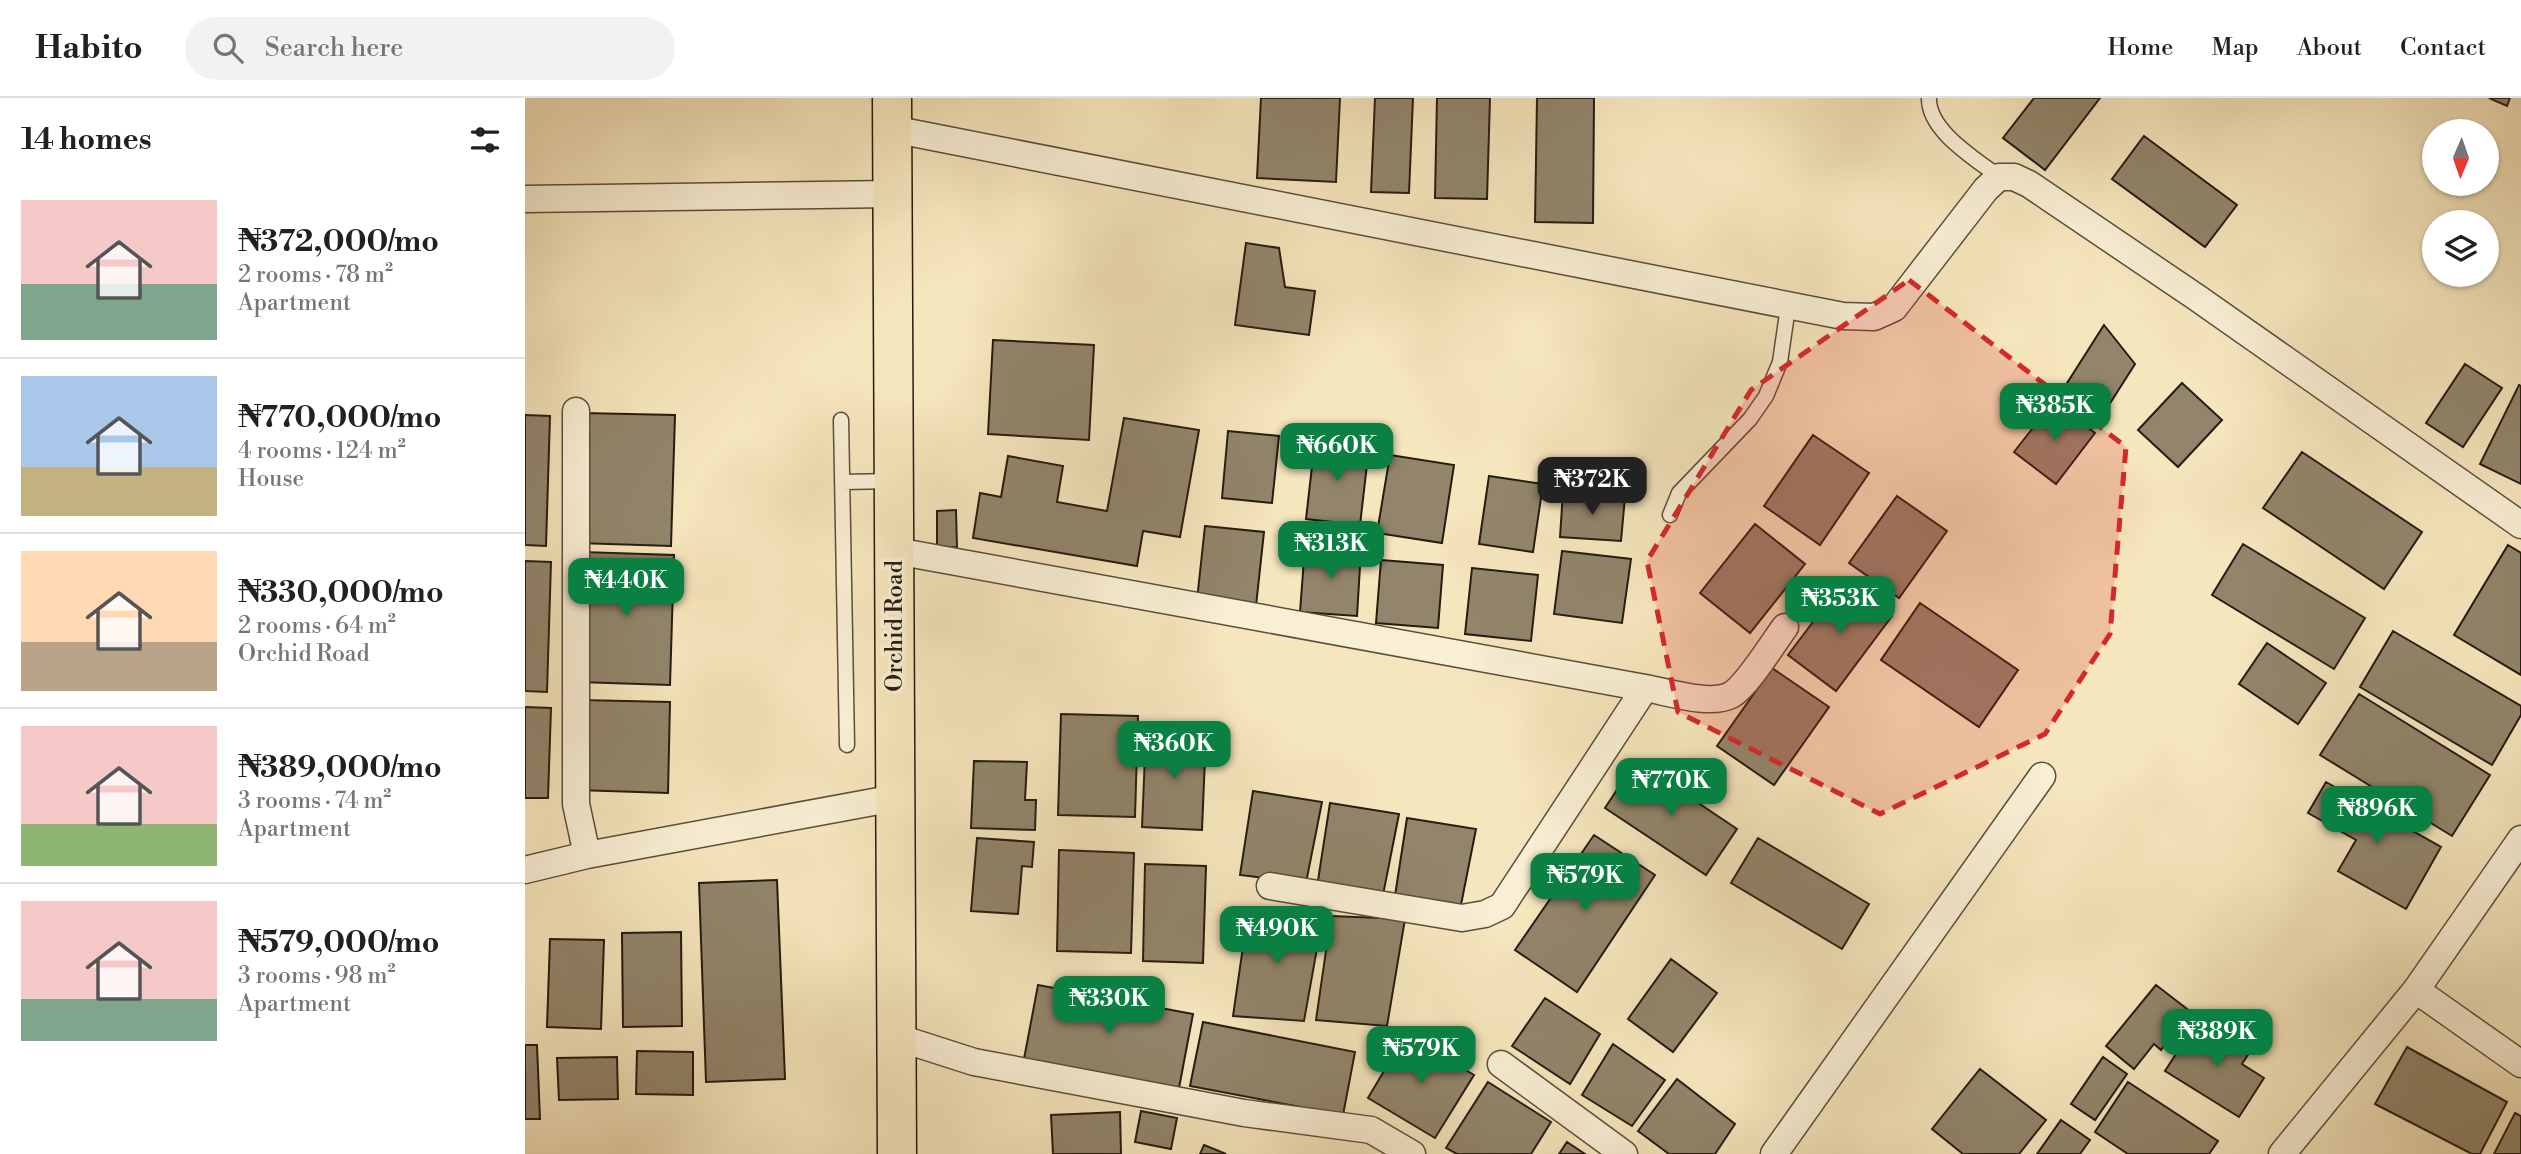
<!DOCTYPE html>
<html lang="en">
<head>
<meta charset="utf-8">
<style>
	body { margin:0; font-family:"Libre Bodoni",serif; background:#f2f2f2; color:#202124; height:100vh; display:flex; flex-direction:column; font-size:26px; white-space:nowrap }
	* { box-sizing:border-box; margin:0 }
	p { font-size:23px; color:#757577 }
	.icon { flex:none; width:38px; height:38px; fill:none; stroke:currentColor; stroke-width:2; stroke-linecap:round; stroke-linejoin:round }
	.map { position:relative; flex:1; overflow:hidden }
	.drawer { display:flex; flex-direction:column; background:#fff; width:525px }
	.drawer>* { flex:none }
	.needle { width:46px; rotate:182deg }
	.buttons { position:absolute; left:1897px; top:21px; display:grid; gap:14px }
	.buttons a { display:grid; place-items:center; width:77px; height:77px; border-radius:50%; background:#fff; box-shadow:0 2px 5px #0004; font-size:35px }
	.price { position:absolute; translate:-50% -60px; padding:0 16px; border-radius:14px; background:#0b8043; color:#fff; font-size:23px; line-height:46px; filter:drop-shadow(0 2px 4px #0008) }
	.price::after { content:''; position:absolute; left:50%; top:42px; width:21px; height:16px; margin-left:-10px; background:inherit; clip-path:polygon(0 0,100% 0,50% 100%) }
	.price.on { background:#222; color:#fff }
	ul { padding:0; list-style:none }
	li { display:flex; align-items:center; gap:21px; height:175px; padding:0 21px }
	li+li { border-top:2px solid #e0e0e0 }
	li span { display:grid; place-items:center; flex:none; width:196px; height:140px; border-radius:0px; color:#555 }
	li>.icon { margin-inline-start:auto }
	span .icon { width:84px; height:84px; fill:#fffc; stroke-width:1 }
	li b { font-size:30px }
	h2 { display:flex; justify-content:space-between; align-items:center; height:84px; padding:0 21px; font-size:30px }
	header { display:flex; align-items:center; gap:42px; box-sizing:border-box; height:98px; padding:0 35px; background:#fff; border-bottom:2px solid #e0e0e0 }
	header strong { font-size:33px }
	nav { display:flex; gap:38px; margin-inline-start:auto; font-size:24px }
	.search { width:490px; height:63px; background:#f2f2f2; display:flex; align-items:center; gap:18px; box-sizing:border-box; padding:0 24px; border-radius:38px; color:#757577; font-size:26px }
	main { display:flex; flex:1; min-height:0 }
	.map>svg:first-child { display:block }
	.building { fill:#92856b; stroke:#251c12; stroke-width:2 }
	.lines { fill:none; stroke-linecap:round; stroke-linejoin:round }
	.service-casing { stroke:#594e3d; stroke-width:17 }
	.minor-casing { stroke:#594e3d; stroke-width:29 }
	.primary-casing { stroke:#251c12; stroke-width:41 }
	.service { stroke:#f9efd4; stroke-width:14 }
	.minor { stroke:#f9efd4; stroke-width:26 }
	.primary { stroke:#f6e6bd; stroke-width:38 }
	.marked { fill:#d62828; fill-opacity:0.2; stroke:#d62828; stroke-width:5; stroke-dasharray:14 9; stroke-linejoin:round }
	.labels { text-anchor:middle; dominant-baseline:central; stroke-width:7; stroke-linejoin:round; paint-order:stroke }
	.street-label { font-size:23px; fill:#251c12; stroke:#f9efd4 }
</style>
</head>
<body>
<header>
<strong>Habito</strong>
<div class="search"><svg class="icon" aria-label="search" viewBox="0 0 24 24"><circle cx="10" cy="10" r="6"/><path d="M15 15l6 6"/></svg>Search here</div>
<nav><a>Home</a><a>Map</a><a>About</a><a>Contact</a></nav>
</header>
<main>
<section class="drawer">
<h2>14 homes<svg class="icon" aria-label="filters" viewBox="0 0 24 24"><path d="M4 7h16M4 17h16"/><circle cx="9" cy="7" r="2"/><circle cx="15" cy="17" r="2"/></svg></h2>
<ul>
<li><span style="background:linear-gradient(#f6c9c9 60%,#7fa58c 0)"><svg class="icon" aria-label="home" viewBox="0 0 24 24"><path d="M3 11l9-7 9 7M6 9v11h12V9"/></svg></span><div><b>₦372,000/mo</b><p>2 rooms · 78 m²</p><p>Apartment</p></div></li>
<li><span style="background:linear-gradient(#a9c7e8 65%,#c2b280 0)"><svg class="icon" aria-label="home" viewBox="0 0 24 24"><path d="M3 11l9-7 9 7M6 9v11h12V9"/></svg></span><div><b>₦770,000/mo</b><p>4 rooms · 124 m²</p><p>House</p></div></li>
<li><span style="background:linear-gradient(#ffd9b3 65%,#b9a48a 0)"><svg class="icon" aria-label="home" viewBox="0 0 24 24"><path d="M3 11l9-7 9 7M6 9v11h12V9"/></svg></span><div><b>₦330,000/mo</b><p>2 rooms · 64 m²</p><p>Orchid Road</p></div></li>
<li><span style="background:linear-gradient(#f6c9c9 70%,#8fb573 0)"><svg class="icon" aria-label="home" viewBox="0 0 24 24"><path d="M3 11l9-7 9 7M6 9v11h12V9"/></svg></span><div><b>₦389,000/mo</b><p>3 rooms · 74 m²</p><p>Apartment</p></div></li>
<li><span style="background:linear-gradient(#f6c9c9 70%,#7fa58c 0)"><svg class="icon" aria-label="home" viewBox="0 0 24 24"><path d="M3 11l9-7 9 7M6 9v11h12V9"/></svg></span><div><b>₦579,000/mo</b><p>3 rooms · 98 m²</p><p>Apartment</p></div></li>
</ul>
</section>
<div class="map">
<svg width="1996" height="1056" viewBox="0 0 1996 1056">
	<rect width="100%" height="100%" fill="#f6e6bd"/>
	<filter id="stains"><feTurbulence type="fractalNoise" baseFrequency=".00286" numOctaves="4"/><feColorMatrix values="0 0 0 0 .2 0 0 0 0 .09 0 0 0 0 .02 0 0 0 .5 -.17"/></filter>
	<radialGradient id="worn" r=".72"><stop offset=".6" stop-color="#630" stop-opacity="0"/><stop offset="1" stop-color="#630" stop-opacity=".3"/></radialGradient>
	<path class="building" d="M736,0H815L811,84L732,80Z
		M850,0H888L884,95L846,94Z
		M912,0H965L962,101L910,100Z
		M1012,0H1069L1068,125L1010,124Z
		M1509,0H1575L1520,72L1478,40Z
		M1964,0H1985L1982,8Z
		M1619,38L1712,107L1680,149L1587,81Z
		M721,145L754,150L760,189L790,193L784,237L710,227Z
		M1579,227L1610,266L1577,318L1537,293Z
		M468,242L569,247L564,342L463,336Z
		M1940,266L1977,290L1938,349L1901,325Z
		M1657,285L1697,322L1653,369L1613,332Z
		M1994,287L1996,288V386L1955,366Z
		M1529,303L1570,335L1531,386L1489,354Z
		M57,315L150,317L146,448L53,445Z
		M0,317L25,318L21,448L0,447Z
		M599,320L674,332L655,439L618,433L612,468L448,440L455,395L476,399L483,358L538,368L532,404L582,413Z
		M703,333L754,338L747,405L697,400Z
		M1288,337L1344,375L1295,447L1239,408Z
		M790,342L844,349L835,427L781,421Z
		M1777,354L1897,434L1859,491L1738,410Z
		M865,357L929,367L917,445L852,435Z
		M964,378L1018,386L1008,454L954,446Z
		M1038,394L1100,399L1096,443L1035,439Z
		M1372,398L1422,433L1374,500L1324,465Z
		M431,412L432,449L412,450V413Z
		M1230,426L1280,466L1225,535L1175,495Z
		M680,428L739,434L731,508L672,502Z
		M1718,446L1840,520L1809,571L1687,497Z
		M1983,447L1996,455V577L1929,537Z
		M780,448L836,452L832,518L775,514Z
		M1037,453L1106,461L1097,525L1029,516Z
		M56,454L149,457L145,587L53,584Z
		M856,462L918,467L913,530L851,525Z
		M0,463L26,464L22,594L0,593Z
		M947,470L1013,477L1006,543L940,536Z
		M1319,483L1367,518L1311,593L1263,557Z
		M1395,505L1493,572L1454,629L1356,562Z
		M1868,533L1996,608V617L1967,667L1835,589Z
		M1742,545L1801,585L1773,626L1714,586Z
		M1247,570L1304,609L1249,687L1192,648Z
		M1834,596L1965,677L1927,738L1795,657Z
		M55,602L145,604L143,695L52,692Z
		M0,609L26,610L23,700H0Z
		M536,616L613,618L610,719L533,717Z
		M621,634L681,636L677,732L617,729Z
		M449,663L502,664L500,702H511L510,732L446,730Z
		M1111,663L1212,731L1181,777L1080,710Z
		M1801,684L1916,749L1881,811L1813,773L1831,742L1783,715Z
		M728,693L797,704L781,785L715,777Z
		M805,705L874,716L858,797L792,789Z
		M882,720L951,731L935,812L869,804Z
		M1069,737L1130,777L1052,894L990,852Z
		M452,740L509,744L507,769L497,768L493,816L446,813Z
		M1233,740L1344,806L1317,851L1206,785Z
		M534,752L609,755L606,855L532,853Z
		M620,766L681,768L678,865L618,863Z
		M252,782L260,981L181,984L174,785Z
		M723,814L798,817L779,923L708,918Z
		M806,818L880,821L862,928L791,922Z
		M156,834L157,928L98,929L97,835Z
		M25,841L79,842L76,931L22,929Z
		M1146,861L1192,895L1148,954L1103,921Z
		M513,887L668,916L654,990L499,961Z
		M1631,887L1662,911L1643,934L1645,940L1636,952L1629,946L1609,971L1581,948Z
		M1020,900L1075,936L1045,986L987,948Z
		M678,924L830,954L818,1017L665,988Z
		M1670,927L1697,945L1704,934L1728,949L1717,966L1739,980L1714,1019L1640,973Z
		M881,936L949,977L910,1040L843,1000Z
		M1088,946L1140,982L1107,1028L1057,997Z
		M0,947H12L15,1021H0Z
		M1882,949L1982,1004L1955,1056H1947L1850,1006Z
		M112,953L168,954V997L111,996Z
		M92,959L93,1001L34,1002L32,960Z
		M1578,959L1602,976L1570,1022L1546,1006Z
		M1455,971L1521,1022L1494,1056H1438L1407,1031Z
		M1152,981L1210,1026L1190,1056H1144L1113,1033Z
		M963,984L1026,1024L1006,1056H932L921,1050Z
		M1603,984L1693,1043L1684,1056H1603L1570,1034Z
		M616,1013L652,1020L646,1051L610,1044Z
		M595,1014L596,1056H528L526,1017Z
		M1990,1015L1996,1018V1056H1969Z
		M1536,1022L1565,1042L1555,1056H1512Z
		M1042,1044L1060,1056H1034Z
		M679,1047L701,1056H675Z"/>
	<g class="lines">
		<defs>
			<path id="service" d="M1404,0C1403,33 1451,61 1474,79
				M316,322L322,647
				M317,384L369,383
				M1145,417L1154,395L1225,321L1241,298L1255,264L1263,209"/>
			<path id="minor" d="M367,31L1318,218L1349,219L1369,210L1461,91L1474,79H1489L1504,86L1671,199L1996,427
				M0,101L367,96
				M51,313V706L62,757
				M371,453L1120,590L977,808L960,816L937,820L745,788
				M1120,590C1143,594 1185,608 1206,597C1222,588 1248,545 1260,529
				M0,772L62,757L370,700
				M1891,892L1996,966
				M371,939L449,964L719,1015L846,1032L887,1056
				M976,966L1099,1056
				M1249,1056L1517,678
				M1757,1056L1891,892L1996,741"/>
			<path id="primary" d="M367,0L372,1056"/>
		</defs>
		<use href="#service" class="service-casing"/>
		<use href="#minor" class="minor-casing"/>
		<use href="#primary" class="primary-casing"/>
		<use href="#service" class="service"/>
		<use href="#minor" class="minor"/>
		<use href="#primary" class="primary"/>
	</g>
	<path class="marked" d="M1384,182L1601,349L1585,536L1520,636L1355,716L1153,614L1122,463L1226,292Z"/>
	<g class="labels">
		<g class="street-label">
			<text transform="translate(370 528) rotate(-90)">Orchid Road</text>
		</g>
	</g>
	<rect width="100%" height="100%" filter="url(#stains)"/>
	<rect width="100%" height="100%" fill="url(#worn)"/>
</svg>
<div class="buttons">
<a><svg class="needle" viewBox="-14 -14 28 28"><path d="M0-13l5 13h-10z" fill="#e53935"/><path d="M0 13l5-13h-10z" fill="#757577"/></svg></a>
<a><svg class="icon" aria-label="layers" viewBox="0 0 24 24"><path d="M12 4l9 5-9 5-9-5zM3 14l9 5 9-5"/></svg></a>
</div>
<b class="price" style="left:1530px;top:345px">₦385K</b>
<b class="price" style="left:812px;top:385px">₦660K</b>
<b class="price on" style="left:1067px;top:419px">₦372K</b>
<b class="price" style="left:806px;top:483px">₦313K</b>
<b class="price" style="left:101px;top:520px">₦440K</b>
<b class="price" style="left:1315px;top:538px">₦353K</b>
<b class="price" style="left:649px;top:683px">₦360K</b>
<b class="price" style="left:1146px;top:720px">₦770K</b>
<b class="price" style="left:1852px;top:748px">₦896K</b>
<b class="price" style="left:1060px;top:815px">₦579K</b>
<b class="price" style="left:752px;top:868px">₦490K</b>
<b class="price" style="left:584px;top:938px">₦330K</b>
<b class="price" style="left:1692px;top:971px">₦389K</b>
<b class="price" style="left:896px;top:988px">₦579K</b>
</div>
</main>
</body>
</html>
